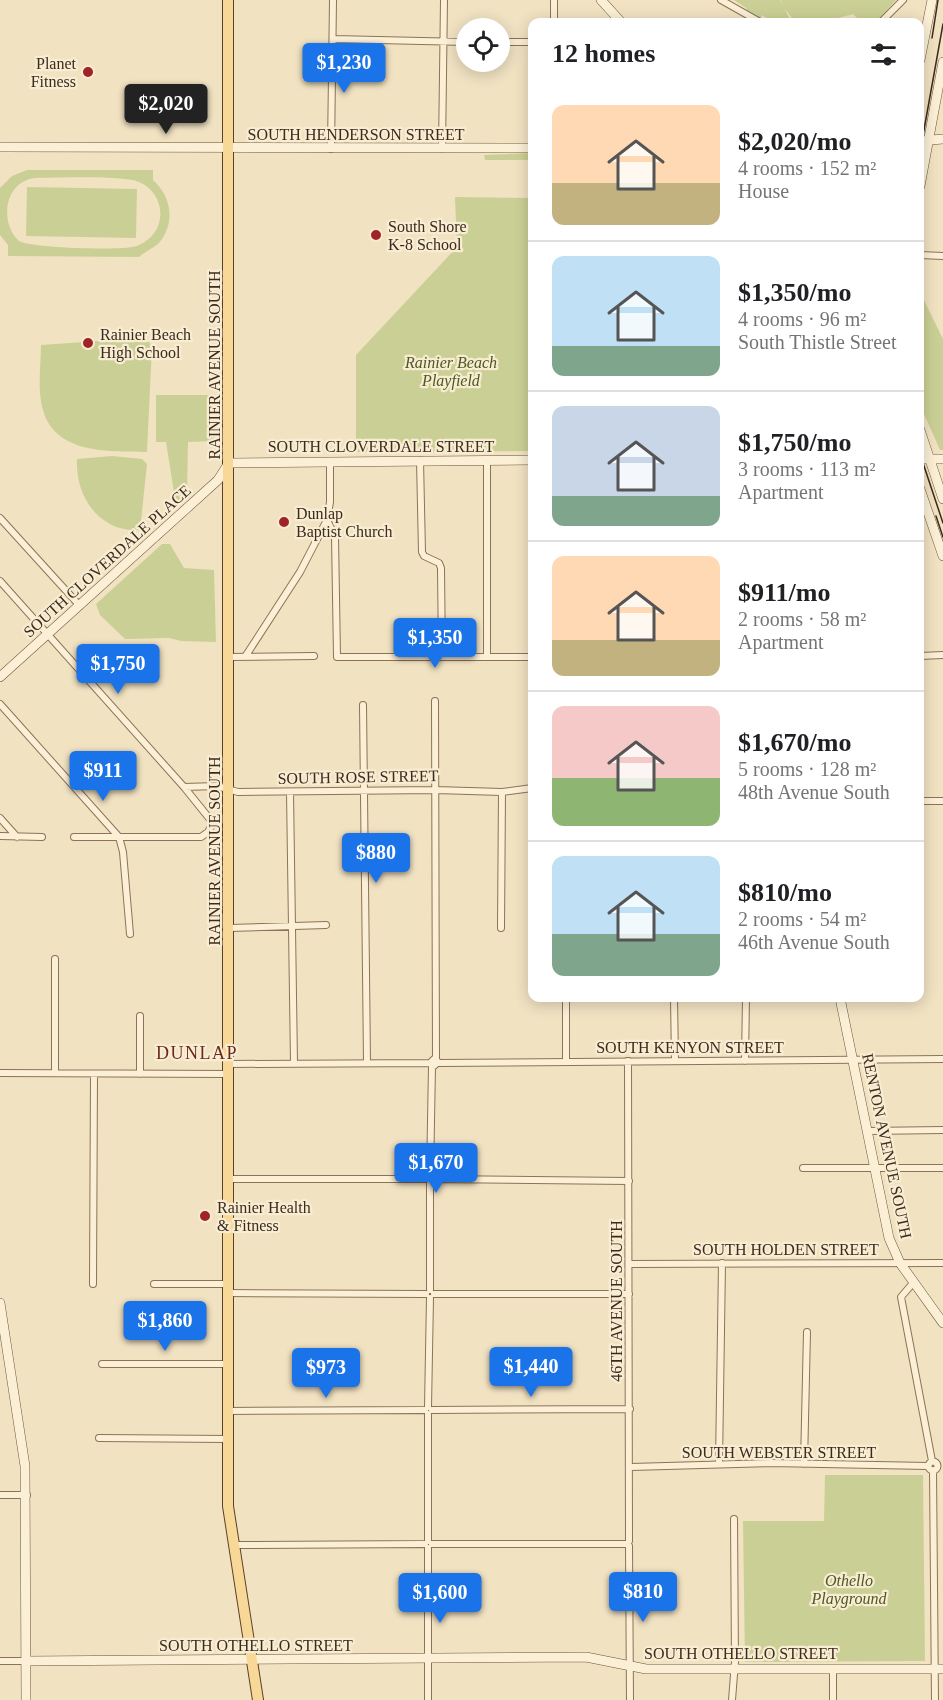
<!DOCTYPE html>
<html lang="en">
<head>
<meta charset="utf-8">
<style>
	body { margin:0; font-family:Georgia,serif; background:#f2f2f2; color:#202124; height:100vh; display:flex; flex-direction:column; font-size:22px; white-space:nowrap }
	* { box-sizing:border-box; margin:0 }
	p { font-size:20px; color:#757577 }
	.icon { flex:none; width:33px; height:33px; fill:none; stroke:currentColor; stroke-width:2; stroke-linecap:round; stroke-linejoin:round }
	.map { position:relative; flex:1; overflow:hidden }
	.panel { position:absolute; left:528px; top:18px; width:396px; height:984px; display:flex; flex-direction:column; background:#fff; border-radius:12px; box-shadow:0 3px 15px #0003 }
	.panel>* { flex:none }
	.tools { position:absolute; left:456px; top:18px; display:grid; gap:12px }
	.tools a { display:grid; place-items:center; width:54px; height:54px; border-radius:50%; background:#fff; box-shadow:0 3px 15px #0003; font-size:30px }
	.price { position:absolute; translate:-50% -51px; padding:0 14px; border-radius:6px; background:#1a73e8; color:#fff; font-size:20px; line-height:39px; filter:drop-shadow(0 2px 3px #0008) }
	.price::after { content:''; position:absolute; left:50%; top:36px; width:18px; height:14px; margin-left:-9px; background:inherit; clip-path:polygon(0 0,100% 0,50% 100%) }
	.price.on { background:#222; color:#fff }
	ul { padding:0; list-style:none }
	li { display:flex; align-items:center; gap:18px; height:150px; padding:0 24px }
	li+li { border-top:2px solid #e0e0e0 }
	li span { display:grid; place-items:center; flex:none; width:168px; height:120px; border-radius:12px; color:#555 }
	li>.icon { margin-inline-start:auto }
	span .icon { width:72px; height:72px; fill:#fffc; stroke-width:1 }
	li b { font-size:26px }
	h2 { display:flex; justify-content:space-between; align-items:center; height:72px; padding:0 24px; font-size:26px }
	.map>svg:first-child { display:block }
	.green { fill:#cad095; fill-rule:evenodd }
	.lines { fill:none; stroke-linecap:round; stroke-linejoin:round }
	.street-casing { stroke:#8c7358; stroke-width:8 }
	.secondary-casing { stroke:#6e543b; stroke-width:10 }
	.primary-casing { stroke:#5a412c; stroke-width:12 }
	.street { stroke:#fbefd6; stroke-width:6 }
	.secondary { stroke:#fbefd6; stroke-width:9 }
	.primary { stroke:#f7d897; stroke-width:10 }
	.tram { stroke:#3b2b1d; stroke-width:1.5 }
	.poi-dot { fill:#a02326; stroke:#f8ecd2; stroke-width:2 }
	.labels { text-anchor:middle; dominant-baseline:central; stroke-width:4.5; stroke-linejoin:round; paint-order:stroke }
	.poi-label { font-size:16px; fill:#3b2b1d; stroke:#f8ecd2; text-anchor:start }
	.street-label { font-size:16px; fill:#3b2b1d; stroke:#f8ecd2 }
	.park-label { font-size:16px; font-style:italic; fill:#4c5922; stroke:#f8ecd2 }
	.neighbourhood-label { font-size:18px; letter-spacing:1.5px; fill:#6b2919; stroke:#f8ecd2 }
</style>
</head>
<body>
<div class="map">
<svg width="943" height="1700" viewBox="0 0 943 1700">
	<rect width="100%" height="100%" fill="#f1e2c2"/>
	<path class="green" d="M734,0H780L782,3L781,0H896L878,20L861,22L853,14L823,22H795L785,9L791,22H773L762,15L761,19L751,17L746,8Z
		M531,153L532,160H485L484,155Z
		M27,170H153V180C172,197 176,224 158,244C152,249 144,252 139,257L8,256V245L0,235V188L12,176ZM34,178C56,178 121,175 139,182C155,188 164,207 159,223C156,234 147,242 137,246C123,251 31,248 19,241C0,224 3,183 34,178Z
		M27,187L137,189L136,238L26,236Z
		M455,197L532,198V451L356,452V355L457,247Z
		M920,292L943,339V450H940L920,405Z
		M99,341L149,342L152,346L147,452C106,451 49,455 41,401C38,383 41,363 41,345Z
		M156,395H217L216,441L188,442L187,495L176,505L166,442H156Z
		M112,456L142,459L147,464L140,530C99,533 75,496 77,459Z
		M162,544H170L184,568L214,570L216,642L181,641L169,638L125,639L100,615L96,604Z
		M825,1475H923L925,1661L745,1662L743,1521H824Z"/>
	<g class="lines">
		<defs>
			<path id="street" d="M721,0L760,22
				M554,22V0
				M881,22L903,0
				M333,39L466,42
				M500,42H532
				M331,149L333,0
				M442,149L444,0
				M920,255L943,256
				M420,460L422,552L424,556L439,563L441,568L442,657
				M487,460V657
				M330,461V502L327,520L335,536L337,657H532
				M0,518L80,606
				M0,581L184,787L213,823L208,832L201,837H74
				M920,656L943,655
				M229,657L314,656
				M245,657L300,572L327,520
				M435,701L436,1059
				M0,704L119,837L123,852L130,934
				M363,705L367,1063
				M184,787L217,786L238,792L436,790L502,792L532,788
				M290,792L294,1063
				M920,801H943
				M0,818L17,837
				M0,836L42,837
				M229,928L326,925
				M501,928L502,792
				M55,959V1073
				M674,998L675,1061
				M140,1016V1074
				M628,1061L629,1541
				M745,1061L746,998
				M566,1062V998
				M438,1063L943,1059
				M229,1064L430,1063L434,1066L438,1062L434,1059L430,1063
				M0,1073L229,1074
				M867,1131L943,1130
				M803,1168H943
				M430,1176L432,1066
				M228,1179H426
				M433,1179L629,1181
				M629,1264L943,1263
				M913,1283L901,1297L932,1461
				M93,1284L94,1074
				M154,1284H228
				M430,1290V1184
				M228,1293L426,1294
				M434,1294H629
				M102,1364H228
				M428,1407L430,1298
				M432,1410L630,1409
				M228,1411L425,1410
				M99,1438L228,1439
				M928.5 1466a4.5 4.5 0 1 1 9 0a4.5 4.5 0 1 1-9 0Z
				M719,1464L722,1263
				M804,1464L807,1332
				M631,1467L771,1463L928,1466
				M933,1470L935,1700
				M0,1495H27
				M428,1541V1414
				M432,1544H627
				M233,1545L425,1544
				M629,1546L630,1700
				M0,1661H26
				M833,1669V1700
				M428,1700V1548
				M732,1700L735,1662L734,1519"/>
			<path id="secondary" d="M601,0L621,22
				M920,60L932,0
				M920,141L943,139
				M0,147L532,148
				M920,186L943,62
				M920,430L943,499
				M920,459H943
				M920,489L943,556
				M0,677L218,480L229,463L532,460
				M840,998L889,1238L900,1263L943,1323
				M0,1303L25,1466L26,1700
				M26,1661L586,1657L646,1669H943"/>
			<path id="primary" d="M228,0V1506L258,1700"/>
		</defs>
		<use href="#street" class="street-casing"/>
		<use href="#secondary" class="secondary-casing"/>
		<use href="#primary" class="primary-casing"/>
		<use href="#street" class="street"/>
		<use href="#secondary" class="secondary"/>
		<use href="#primary" class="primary"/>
		<path class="tram" d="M932,38L938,0
			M920,152L943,24
			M920,454L943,523
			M936,516L943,537"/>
	</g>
	<g class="poi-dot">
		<circle cx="88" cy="72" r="6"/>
		<circle cx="376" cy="235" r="6"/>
		<circle cx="88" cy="343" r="6"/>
		<circle cx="284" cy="522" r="6"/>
		<circle cx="205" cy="1216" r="6"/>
	</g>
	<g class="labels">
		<g class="poi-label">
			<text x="76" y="63" text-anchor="end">Planet<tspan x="76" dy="18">Fitness</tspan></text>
			<text x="388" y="226">South Shore<tspan x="388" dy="18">K-8 School</tspan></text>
			<text x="100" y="334">Rainier Beach<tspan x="100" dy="18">High School</tspan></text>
			<text x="296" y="513">Dunlap<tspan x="296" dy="18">Baptist Church</tspan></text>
			<text x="217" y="1207">Rainier Health<tspan x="217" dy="18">&amp; Fitness</tspan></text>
		</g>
		<g class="street-label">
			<text x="356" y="134">SOUTH HENDERSON STREET</text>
			<text transform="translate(214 365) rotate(-90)">RAINIER AVENUE SOUTH</text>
			<text x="381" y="446">SOUTH CLOVERDALE STREET</text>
			<text transform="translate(107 561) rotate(-42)">SOUTH CLOVERDALE PLACE</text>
			<text transform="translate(358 777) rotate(-1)">SOUTH ROSE STREET</text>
			<text transform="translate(214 851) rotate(-90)">RAINIER AVENUE SOUTH</text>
			<text x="690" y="1047">SOUTH KENYON STREET</text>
			<text transform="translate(887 1146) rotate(78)">RENTON AVENUE SOUTH</text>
			<text x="786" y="1249">SOUTH HOLDEN STREET</text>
			<text transform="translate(616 1301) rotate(-90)">46TH AVENUE SOUTH</text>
			<text x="779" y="1452">SOUTH WEBSTER STREET</text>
			<text x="256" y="1645">SOUTH OTHELLO STREET</text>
			<text x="741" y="1653">SOUTH OTHELLO STREET</text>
		</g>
		<g class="park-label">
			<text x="451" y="362">Rainier Beach<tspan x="451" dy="18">Playfield</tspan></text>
			<text x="849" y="1580">Othello<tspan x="849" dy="18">Playground</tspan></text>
		</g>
		<g class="neighbourhood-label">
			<text x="197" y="1053">DUNLAP</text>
		</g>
	</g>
</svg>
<div class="tools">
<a><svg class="icon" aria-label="locate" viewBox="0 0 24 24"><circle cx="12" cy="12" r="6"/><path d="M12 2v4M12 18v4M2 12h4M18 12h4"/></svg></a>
</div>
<b class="price" style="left:344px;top:94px">$1,230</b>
<b class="price on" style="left:166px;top:135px">$2,020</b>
<b class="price" style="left:435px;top:669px">$1,350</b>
<b class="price" style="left:118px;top:695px">$1,750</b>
<b class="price" style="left:103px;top:802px">$911</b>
<b class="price" style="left:376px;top:884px">$880</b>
<b class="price" style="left:436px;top:1194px">$1,670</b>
<b class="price" style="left:165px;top:1352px">$1,860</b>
<b class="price" style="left:531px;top:1398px">$1,440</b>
<b class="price" style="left:326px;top:1399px">$973</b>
<b class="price" style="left:643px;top:1623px">$810</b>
<b class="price" style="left:440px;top:1624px">$1,600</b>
<section class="panel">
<h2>12 homes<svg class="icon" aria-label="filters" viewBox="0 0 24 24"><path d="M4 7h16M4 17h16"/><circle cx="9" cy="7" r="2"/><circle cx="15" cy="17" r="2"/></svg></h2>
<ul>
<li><span style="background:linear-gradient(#ffd9b3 65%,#c2b280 0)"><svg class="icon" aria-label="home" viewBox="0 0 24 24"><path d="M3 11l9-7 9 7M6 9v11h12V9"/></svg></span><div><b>$2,020/mo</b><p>4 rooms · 152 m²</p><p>House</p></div></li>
<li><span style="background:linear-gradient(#bfe0f5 75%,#7fa58c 0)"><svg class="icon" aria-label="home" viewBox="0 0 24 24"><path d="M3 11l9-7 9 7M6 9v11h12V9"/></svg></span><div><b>$1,350/mo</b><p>4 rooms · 96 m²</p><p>South Thistle Street</p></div></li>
<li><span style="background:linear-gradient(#c9d6e8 75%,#7fa58c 0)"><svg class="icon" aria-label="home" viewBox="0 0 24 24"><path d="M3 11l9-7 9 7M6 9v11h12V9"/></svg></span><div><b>$1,750/mo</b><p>3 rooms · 113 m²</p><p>Apartment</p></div></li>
<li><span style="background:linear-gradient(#ffd9b3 70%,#c2b280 0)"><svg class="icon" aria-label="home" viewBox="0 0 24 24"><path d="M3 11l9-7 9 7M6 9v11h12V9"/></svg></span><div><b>$911/mo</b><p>2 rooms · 58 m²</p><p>Apartment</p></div></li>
<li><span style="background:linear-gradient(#f6c9c9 60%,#8fb573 0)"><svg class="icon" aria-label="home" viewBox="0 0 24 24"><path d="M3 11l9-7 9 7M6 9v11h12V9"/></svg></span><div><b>$1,670/mo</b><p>5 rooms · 128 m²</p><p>48th Avenue South</p></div></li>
<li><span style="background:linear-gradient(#bfe0f5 65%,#7fa58c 0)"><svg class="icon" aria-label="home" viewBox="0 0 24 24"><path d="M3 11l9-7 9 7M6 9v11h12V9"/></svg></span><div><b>$810/mo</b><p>2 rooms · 54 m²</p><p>46th Avenue South</p></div></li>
</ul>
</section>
</div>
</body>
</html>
